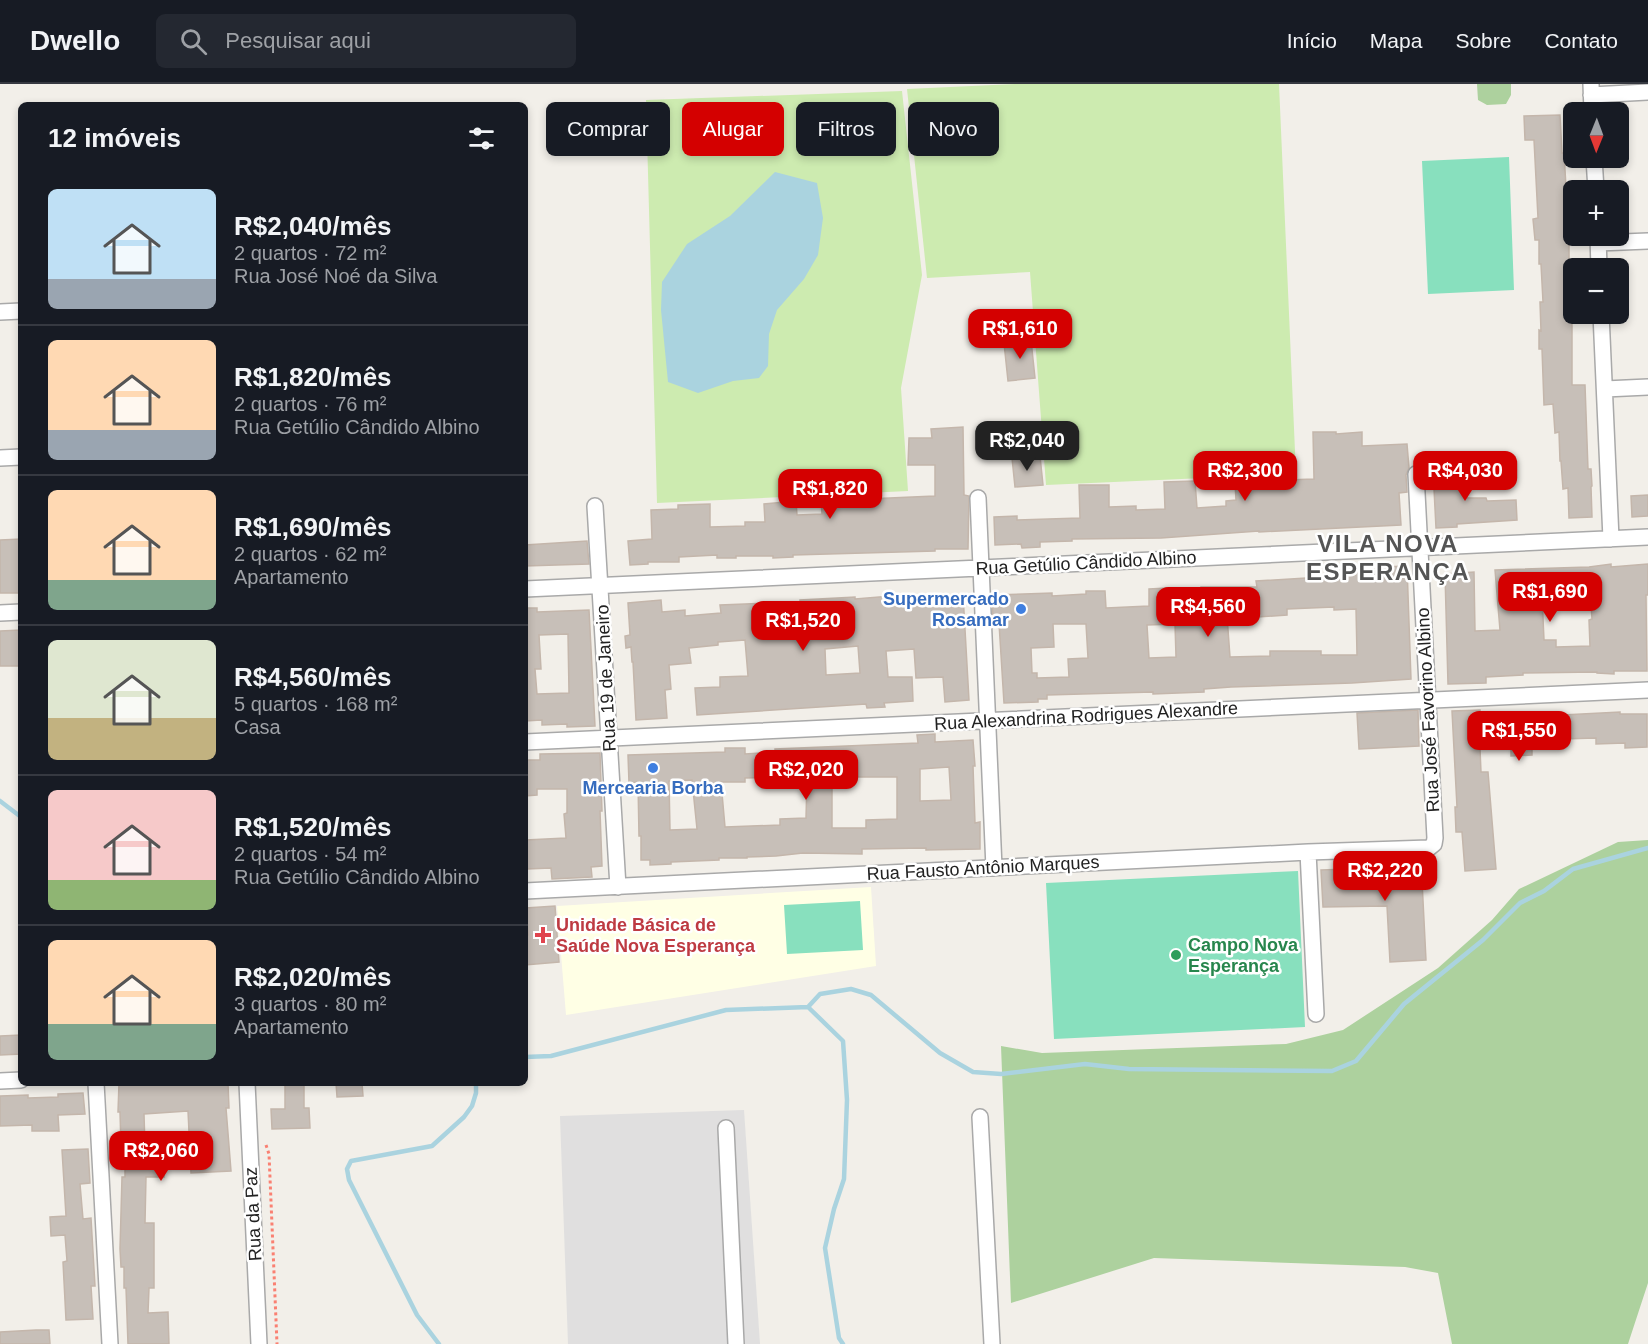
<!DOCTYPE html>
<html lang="pt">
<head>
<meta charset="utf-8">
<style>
	body { margin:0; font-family:Arial,sans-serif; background:#242831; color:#f1f3f6; height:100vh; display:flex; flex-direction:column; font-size:22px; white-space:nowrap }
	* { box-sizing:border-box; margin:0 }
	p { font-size:20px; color:#9ea1a6 }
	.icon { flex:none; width:33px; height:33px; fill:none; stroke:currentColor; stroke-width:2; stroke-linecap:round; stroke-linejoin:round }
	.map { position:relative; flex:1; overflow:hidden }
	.drawer { position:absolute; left:18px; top:18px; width:510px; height:984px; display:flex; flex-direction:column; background:#171b24; border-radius:9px; box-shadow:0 3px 9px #0003 }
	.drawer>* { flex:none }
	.top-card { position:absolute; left:546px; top:18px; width:570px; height:54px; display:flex; gap:12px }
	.needle { width:39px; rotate:181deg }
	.tools { position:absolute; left:1563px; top:18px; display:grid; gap:12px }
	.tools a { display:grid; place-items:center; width:66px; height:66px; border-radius:9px; background:#171b24; box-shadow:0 3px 9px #0003; font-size:30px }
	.price { position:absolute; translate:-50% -51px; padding:0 14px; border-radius:12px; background:#d40000; color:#fff; font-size:20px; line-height:39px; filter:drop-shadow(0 2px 3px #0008) }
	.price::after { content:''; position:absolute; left:50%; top:36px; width:18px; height:14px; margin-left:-9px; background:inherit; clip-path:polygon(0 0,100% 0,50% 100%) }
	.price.current { background:#222; color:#fff }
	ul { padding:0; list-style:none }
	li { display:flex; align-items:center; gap:18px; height:150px; padding:0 30px }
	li+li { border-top:2px solid #363941 }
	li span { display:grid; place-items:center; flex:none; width:168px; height:120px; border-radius:9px; color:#555 }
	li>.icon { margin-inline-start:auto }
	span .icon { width:72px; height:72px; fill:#fffc; stroke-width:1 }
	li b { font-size:26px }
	h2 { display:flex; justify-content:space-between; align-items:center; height:72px; padding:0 30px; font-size:26px }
	.chip { padding:0 21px; border-radius:9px; background:#171b24; box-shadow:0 3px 9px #0003; font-size:21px; line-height:54px }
	.chip.current { background:#d40000; color:#fff }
	header { display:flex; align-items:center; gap:36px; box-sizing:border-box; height:84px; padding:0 30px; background:#171b24; border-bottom:2px solid #363941 }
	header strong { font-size:28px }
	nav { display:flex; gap:33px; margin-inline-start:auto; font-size:21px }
	.search { width:420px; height:54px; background:#242831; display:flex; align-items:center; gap:15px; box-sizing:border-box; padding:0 21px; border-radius:9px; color:#9ea1a6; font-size:22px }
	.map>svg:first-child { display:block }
	.residential { fill:#e0dfdf }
	.education { fill:#ffffe5 }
	.grass { fill:#cdebb0 }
	.forest { fill:#add19e }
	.pitch { fill:#88e0be }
	.water { fill:#aad3df }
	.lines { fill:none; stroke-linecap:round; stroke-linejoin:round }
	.stream { stroke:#aad3df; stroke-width:4.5 }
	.building { fill:#c7bfb8; stroke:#c4b6ab; stroke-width:1.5; fill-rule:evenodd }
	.minor-casing { stroke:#a9a9a9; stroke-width:18 }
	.path { stroke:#fa8072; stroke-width:3; stroke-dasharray:3 3; stroke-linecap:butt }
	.minor { stroke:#fff; stroke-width:15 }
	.shop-dot { fill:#3f7fe0; stroke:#fff; stroke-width:2 }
	.health-dot { fill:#e0444e; stroke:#fff; stroke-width:2 }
	.leisure-dot { fill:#2e9e5b; stroke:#fff; stroke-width:2 }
	.labels { text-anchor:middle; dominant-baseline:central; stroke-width:5; stroke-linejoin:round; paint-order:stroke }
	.street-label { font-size:18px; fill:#222; stroke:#fff }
	.shop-label { font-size:18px; font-weight:bold; fill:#366cbe; stroke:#fff; text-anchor:end }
	.health-label { font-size:18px; font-weight:bold; fill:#be3a42; stroke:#fff; text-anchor:start }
	.leisure-label { font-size:18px; font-weight:bold; fill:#27864d; stroke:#fff; text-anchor:start }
	.district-label { font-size:24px; font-weight:bold; letter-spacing:1.5px; fill:#555; stroke:#fff }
</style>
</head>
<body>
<header>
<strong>Dwello</strong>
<div class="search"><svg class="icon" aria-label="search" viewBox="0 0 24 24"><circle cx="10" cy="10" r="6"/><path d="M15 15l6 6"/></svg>Pesquisar aqui</div>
<nav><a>Início</a><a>Mapa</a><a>Sobre</a><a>Contato</a></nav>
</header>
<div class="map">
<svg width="1648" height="1260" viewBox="0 0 1648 1260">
	<rect width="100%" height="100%" fill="#f2efe9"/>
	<path class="residential" d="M744,1026L760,1260H568L560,1032Z"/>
	<path class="education" d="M871,803L876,882L566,931L557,822Z"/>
	<path class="grass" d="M1015,0H1279L1296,390L1046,401L1030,188L927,194L907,5Z
		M902,7L922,191L901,304L908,407L657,419L646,16Z"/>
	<path class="forest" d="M1477,0H1511V11L1506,20L1487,21L1478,16Z
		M1648,756V1199L1628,1260H1452L1438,1189L1405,1183L1154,1174L1011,1219L1001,962L1042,969L1286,960L1343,946L1438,884L1492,836L1519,805L1618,758Z"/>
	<path class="pitch" d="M1509,73L1514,206L1428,210L1422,77Z
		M1298,787L1305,943L1054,955L1046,799Z
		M860,817L863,866L787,870L784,821Z"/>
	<path class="water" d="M775,88L817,99L823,134L818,171L804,195L777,226L769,250L768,282L759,294L733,297L698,309L668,298L661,226L662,198L687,160L730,132Z"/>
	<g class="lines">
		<path class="stream" d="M0,717L21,733
			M808,923L820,910L851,905L871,911L940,969L973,988L1001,990L1085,980L1129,985L1332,987L1356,977L1404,920L1483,856L1520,819L1544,807L1573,785L1648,764
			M525,973L551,972L726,926L808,923L843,957L847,1016L844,1095L834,1125L825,1164L839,1254L843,1260
			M439,1260L417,1231L349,1096L347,1085L351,1077L432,1062L464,1033L472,1022L476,1009V999"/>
	</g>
	<path class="building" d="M1560,31L1562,69H1564L1569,154V194H1574V212H1570L1572,242V301H1585L1588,385H1591L1592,402L1591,403L1592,433L1569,434L1568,404L1563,405L1561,377H1560L1559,348L1555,349L1553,320L1544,321L1542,265H1539V246L1541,247L1540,218H1543L1541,180H1539V156H1535L1533,135L1538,134L1534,56H1525L1524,32Z
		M1031,256L1035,294L1008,297L1004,259Z
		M963,343L964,411L969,412L968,465H935V467L793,471V473L773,474V472H736V474H717V471L679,473V478H648V480L630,481L628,457L652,455L651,426L678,425V421L710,420V443L745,442V438H765L764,420L796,417L797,431L822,430L821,417L935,412V381H908L909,354H932L931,345Z
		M1313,348H1336V350L1362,348V362L1407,360L1409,384L1406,391L1407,408L1399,409L1401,441L1259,448V447L1161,454L1072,455V457L1040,458V463L1022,464L1021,460L995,461L994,433L1017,432V436L1080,434L1079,401H1109V423L1136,422V426L1165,425L1164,398L1195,397L1197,424L1226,422V417L1236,416L1235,398L1268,397V395L1286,394V396L1314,395Z
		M1040,372L1043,401L1015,403L1012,374Z
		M1465,383L1467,414H1486L1487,417L1516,416L1517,436L1457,440V443L1436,444L1433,385Z
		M1648,411V432L1632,433L1631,412Z
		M21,455V509H0V456Z
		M587,457L589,480L525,482V461Z
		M1611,480V483L1648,480V511H1646L1647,587H1614V590L1597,589V588L1523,589V591L1486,593V599L1448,600L1445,490L1474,488L1475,547L1500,546L1495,486L1589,483ZM1553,508H1590L1592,535L1589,536L1590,562L1556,563V556H1544L1542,512L1553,511Z
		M1407,482L1411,595L1352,599L1231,603L1204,605V608L1153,610V608L1047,611V615H1038V618L1004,619L999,539H993L992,511L1052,509V512L1086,510V507H1105L1106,524L1149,522V505L1167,504V511L1201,509V503H1257L1256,497L1355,491L1354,488L1383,487V483ZM1334,523V526L1356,525L1357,571H1321V567H1270V572L1230,573L1227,532L1258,531V533L1287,531V525ZM1053,540H1086L1088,574L1068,575L1069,593L1037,594V589H1032L1031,564L1054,563ZM1175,540L1176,573L1149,574L1147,541Z
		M915,510V513L963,510L969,616L945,618L943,593L916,594L914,565L886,567L888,593H912L913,617L884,619L885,623L867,624L866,620L697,631L695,604L720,603V593L748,592L745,556L718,558V561L689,564L691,579L669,581L671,605L665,606L667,634L636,636L633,578H632L631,563L626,564L625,552L630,551L628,519L661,516L662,528L685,526V532L721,529L720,521L800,518V516L855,513V515ZM858,562L860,589L826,591L825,565Z
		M525,524H537V528L589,526L595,642L567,643V640L542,641V636L525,637ZM568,550L569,609L537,610L535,585H541L539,551Z
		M21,546V582H0V547Z
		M1418,626L1419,662L1359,665L1357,629Z
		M1480,626L1481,640L1503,634L1504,636L1543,635V632L1620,628V630H1647V663L1625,664V659L1596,660V654L1562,655V663L1532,664V671L1511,672V658L1480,665L1481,688H1488L1496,785L1465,787L1462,748H1456L1455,723H1457L1452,627Z
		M935,650V658L973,656L975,682H973L975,739L980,738V765L926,766V764L862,765V770L803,769L776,772L747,773V774H719V776L671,778V780L650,781V776H641V752H639L638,698L629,699L628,671L725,668V664H745V670L775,668V665L918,659L917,651ZM949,683L951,716L920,717V685ZM777,693V697L807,695L806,734L780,735V741L725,743L721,698H745V694ZM857,693H897V735L866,736V744H832V697L857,696ZM692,696L697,745L670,746L669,697Z
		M600,669L602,727H600L602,782L591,783L592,793L552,795L551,784L527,785L526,756L566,754L564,730L567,729V705H537V711L525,712V676H540V670Z
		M1421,777L1426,876L1390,878L1387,822L1323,823L1321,786L1349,785V787L1385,785V779Z
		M555,822L559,878L525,881V851H528L526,824Z
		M21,951V970L0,971V952Z
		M119,999H228L229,1024H226L231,1087L191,1089L188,1027L144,1030L145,1063H164V1093H146L145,1139H154V1204H149L148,1229L168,1228L169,1260H128L126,1204H124V1183H121L120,1165L122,1093H125V1062H121L120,1028H118Z
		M285,999H304V1024H309L310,1044L272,1045L271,1025H285Z
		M336,999H362L363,1012L337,1013Z
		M83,1009L85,1030L58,1031L59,1047H32V1041L0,1042V1012L28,1011V1014L58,1013V1010Z
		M88,1065L90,1099L80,1100L83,1135L91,1134L95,1202H91L93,1235L66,1236L63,1178L67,1177L65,1151L51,1152L50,1133L66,1132L62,1066Z
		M36,1246H49L50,1260H0V1248Z"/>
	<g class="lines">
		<defs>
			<path id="minor" d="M1591,0L1592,28
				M1591,11L1648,8
				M1594,74L1596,106
				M1598,152L1599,184
				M1598,159L1648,157
				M0,228L21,227
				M1601,230L1611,455
				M1605,305L1648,303
				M0,374L21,373
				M978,414L994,784
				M595,422L618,803
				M525,505L1648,453
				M0,529L21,528
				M525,658L1648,606
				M1308,768L1316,930
				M525,807L1308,768L1429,764L1434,760L1435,754L1416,390
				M0,997L21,996
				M96,999L110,1260
				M247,999L259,1260
				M980,1033L992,1260
				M726,1044L736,1260"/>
		</defs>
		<use href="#minor" class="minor-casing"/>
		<path class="path" d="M266,1061L269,1070L277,1260"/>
		<use href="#minor" class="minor"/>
	</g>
	<g class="shop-dot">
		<circle cx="1021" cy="525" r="6"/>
		<circle cx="653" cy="684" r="6"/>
	</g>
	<path class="health-dot" d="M540 842h6v6h6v6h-6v6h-6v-6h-6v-6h6z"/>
	<circle class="leisure-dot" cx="1176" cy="871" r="6"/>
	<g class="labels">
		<g class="street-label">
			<text transform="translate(1086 479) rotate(-3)">Rua Getúlio Cândido Albino</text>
			<text transform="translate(606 594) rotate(-93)">Rua 19 de Janeiro</text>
			<text transform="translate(1428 626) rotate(-93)">Rua José Favorino Albino</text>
			<text transform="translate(1086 632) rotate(-3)">Rua Alexandrina Rodrigues Alexandre</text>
			<text transform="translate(983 784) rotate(-3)">Rua Fausto Antônio Marques</text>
			<text transform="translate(253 1130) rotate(-93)">Rua da Paz</text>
		</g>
		<g class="shop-label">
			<text x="1009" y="515">Supermercado<tspan x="1009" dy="21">Rosamar</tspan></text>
			<text x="653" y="704" text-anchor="middle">Mercearia Borba</text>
		</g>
		<g class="health-label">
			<text x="556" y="841">Unidade Básica de<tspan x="556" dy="21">Saúde Nova Esperança</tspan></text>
		</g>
		<g class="leisure-label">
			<text x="1188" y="861">Campo Nova<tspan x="1188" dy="21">Esperança</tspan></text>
		</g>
		<g class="district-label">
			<text x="1388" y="459">VILA NOVA<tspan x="1388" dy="28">ESPERANÇA</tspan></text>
		</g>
	</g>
</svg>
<div class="tools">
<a><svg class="needle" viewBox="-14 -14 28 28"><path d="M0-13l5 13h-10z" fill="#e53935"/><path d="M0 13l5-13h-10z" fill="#9ea1a6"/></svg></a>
<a>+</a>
<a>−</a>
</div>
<b class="price" style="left:1020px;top:276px">R$1,610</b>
<b class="price current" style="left:1027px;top:388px">R$2,040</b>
<b class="price" style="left:1245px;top:418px">R$2,300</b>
<b class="price" style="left:1465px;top:418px">R$4,030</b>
<b class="price" style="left:830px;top:436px">R$1,820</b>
<b class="price" style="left:1550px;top:539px">R$1,690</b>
<b class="price" style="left:1208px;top:554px">R$4,560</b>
<b class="price" style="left:803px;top:568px">R$1,520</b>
<b class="price" style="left:1519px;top:678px">R$1,550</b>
<b class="price" style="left:806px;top:717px">R$2,020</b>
<b class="price" style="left:1385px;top:818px">R$2,220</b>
<b class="price" style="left:161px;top:1098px">R$2,060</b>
<div class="top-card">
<a class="chip">Comprar</a>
<a class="chip current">Alugar</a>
<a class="chip">Filtros</a>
<a class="chip">Novo</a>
</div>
<section class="drawer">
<h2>12 imóveis<svg class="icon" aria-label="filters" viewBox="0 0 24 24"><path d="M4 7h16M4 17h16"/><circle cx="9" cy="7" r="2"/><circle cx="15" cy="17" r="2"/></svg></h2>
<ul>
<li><span style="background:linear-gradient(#bfe0f5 75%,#9aa5b1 0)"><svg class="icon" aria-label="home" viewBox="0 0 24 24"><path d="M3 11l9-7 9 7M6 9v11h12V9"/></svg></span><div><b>R$2,040/mês</b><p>2 quartos · 72 m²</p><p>Rua José Noé da Silva</p></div></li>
<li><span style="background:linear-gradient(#ffd9b3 75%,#9aa5b1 0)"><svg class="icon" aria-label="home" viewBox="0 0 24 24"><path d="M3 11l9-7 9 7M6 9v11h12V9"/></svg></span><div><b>R$1,820/mês</b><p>2 quartos · 76 m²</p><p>Rua Getúlio Cândido Albino</p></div></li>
<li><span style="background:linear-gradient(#ffd9b3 75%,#7fa58c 0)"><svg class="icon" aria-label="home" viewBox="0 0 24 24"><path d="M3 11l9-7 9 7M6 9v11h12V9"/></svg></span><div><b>R$1,690/mês</b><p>2 quartos · 62 m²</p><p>Apartamento</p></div></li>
<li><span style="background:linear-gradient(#dfe7d0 65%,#c2b280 0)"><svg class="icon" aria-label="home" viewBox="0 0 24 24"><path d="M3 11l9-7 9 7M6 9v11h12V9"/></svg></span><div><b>R$4,560/mês</b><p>5 quartos · 168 m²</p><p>Casa</p></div></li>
<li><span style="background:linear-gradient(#f6c9c9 75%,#8fb573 0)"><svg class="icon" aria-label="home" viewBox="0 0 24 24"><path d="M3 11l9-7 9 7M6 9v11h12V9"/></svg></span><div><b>R$1,520/mês</b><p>2 quartos · 54 m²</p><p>Rua Getúlio Cândido Albino</p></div></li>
<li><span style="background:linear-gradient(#ffd9b3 70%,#7fa58c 0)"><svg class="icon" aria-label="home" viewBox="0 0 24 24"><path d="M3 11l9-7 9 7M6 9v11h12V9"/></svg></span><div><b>R$2,020/mês</b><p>3 quartos · 80 m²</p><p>Apartamento</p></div></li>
</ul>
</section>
</div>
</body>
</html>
